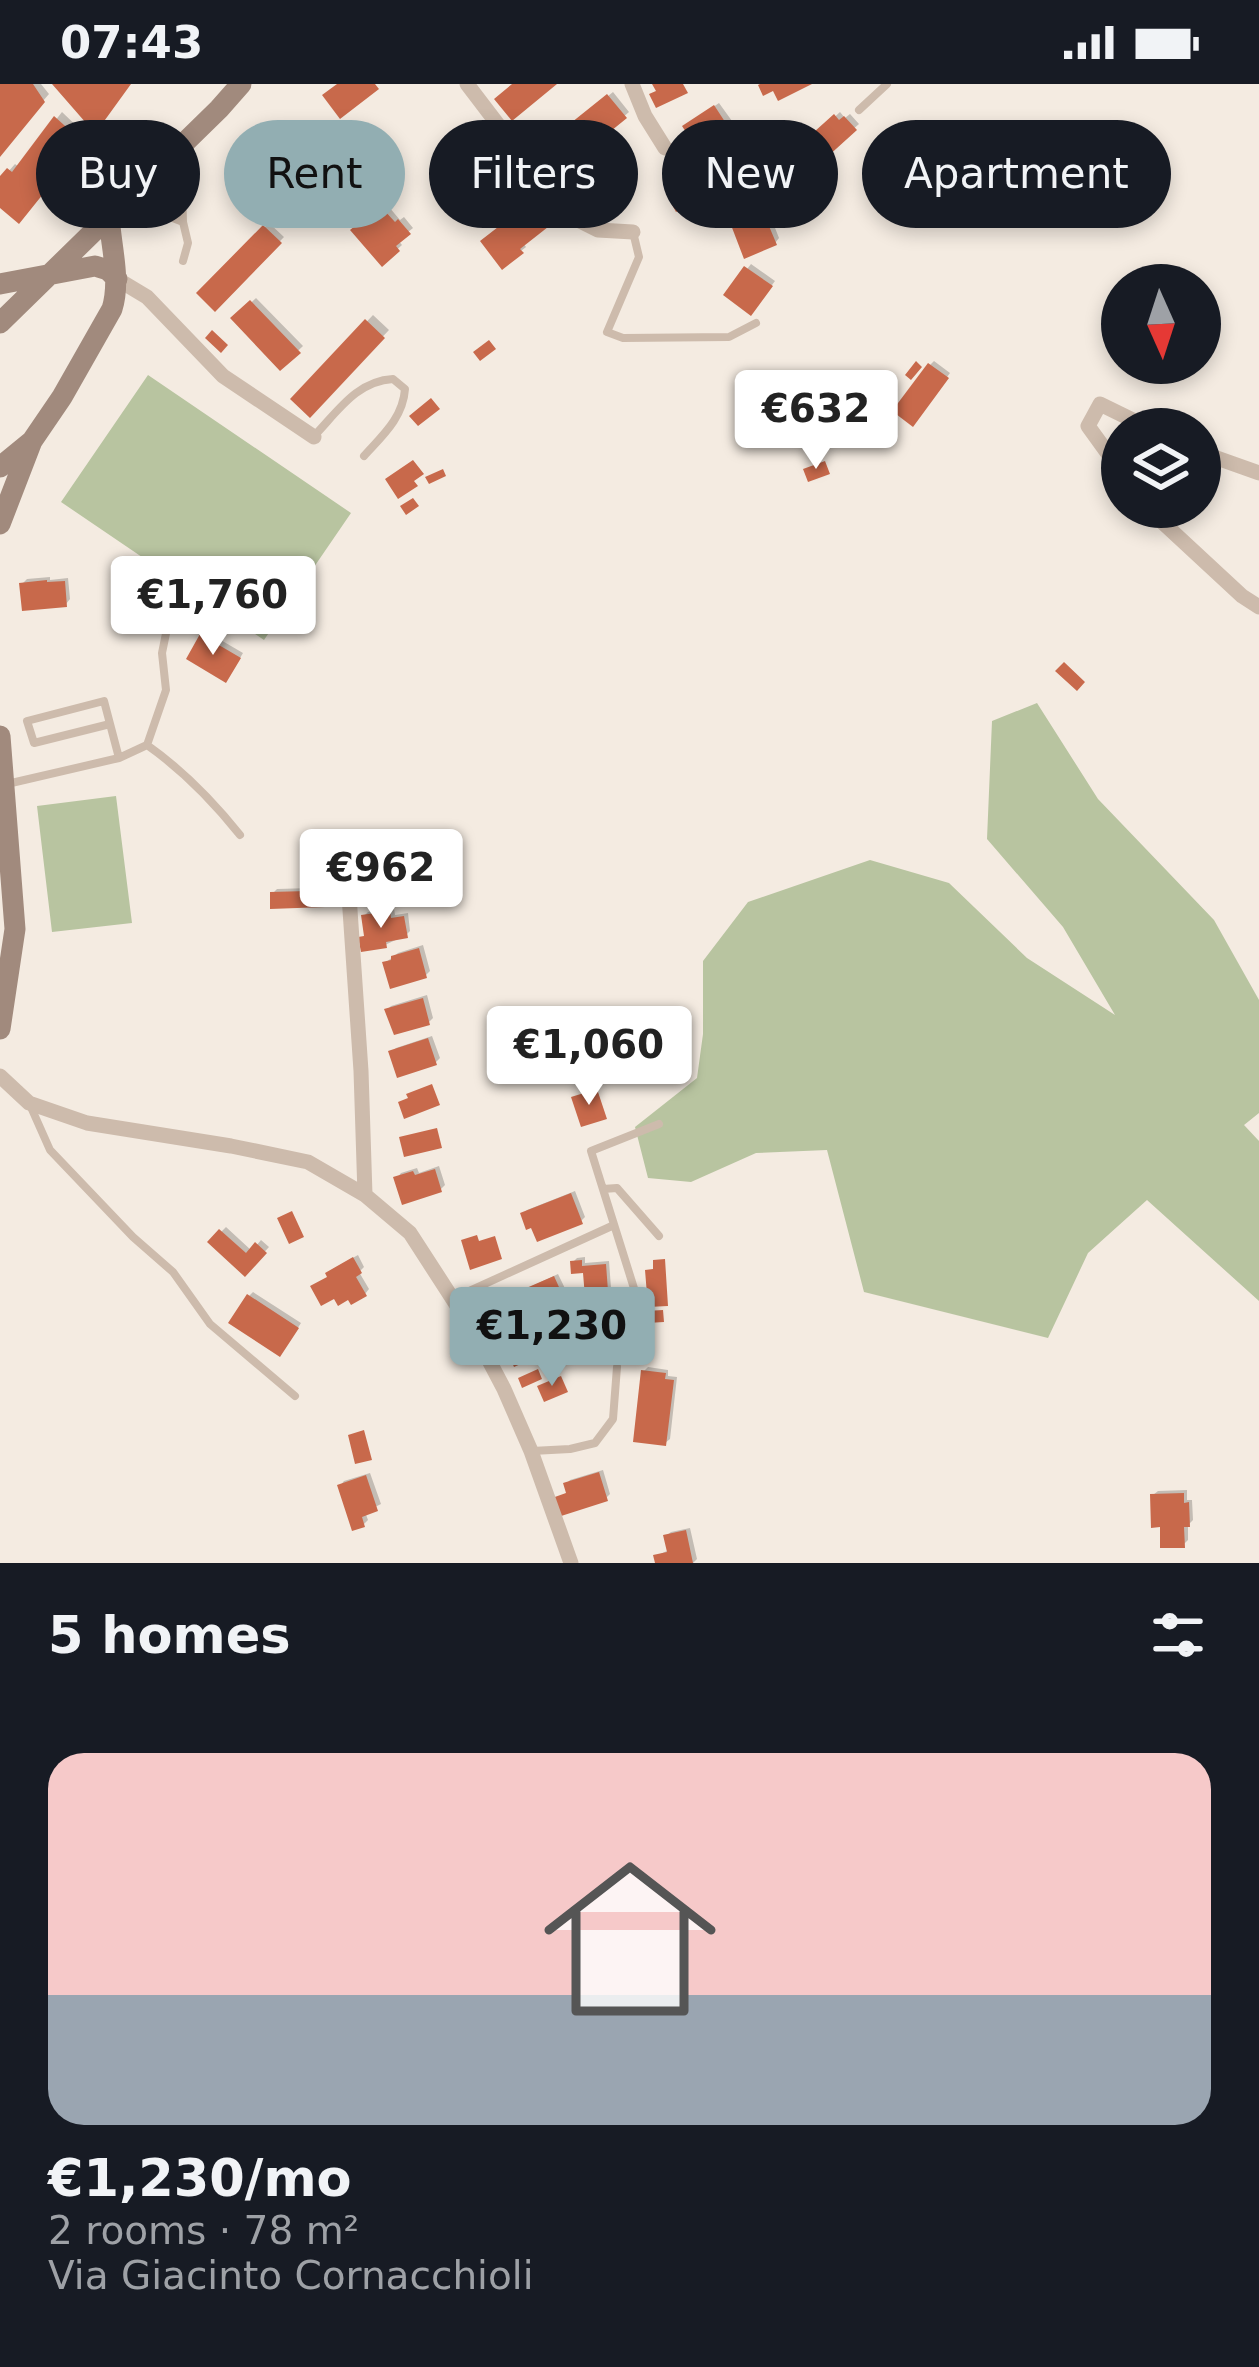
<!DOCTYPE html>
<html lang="en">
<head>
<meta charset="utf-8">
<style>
	body { margin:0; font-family:"DejaVu Sans",sans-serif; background:#20242c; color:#f1f3f6; height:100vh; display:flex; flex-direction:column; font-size:45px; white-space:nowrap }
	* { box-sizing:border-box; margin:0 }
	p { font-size:39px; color:#9ea1a6 }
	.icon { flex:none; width:66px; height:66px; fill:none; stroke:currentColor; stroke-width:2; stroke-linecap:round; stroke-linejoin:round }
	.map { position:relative; height:1479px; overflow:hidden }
	.drawer { display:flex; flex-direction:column; background:#171b24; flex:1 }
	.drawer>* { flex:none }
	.top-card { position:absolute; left:36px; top:36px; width:1188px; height:108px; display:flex; gap:24px }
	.needle { width:78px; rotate:177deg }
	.controls { position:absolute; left:1101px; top:180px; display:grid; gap:24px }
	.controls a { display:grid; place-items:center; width:120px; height:120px; border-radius:50%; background:#171b24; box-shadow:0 6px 18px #0003; font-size:60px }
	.price { position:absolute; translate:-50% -102px; padding:0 27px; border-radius:12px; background:#fff; color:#222; font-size:39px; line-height:78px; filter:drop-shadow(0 3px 6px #0008) }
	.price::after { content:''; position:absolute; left:50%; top:72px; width:36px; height:27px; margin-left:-18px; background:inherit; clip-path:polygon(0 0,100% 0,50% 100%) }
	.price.active { background:#92aeb2; color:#111 }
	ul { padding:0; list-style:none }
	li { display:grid; align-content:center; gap:24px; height:636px; padding:0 48px }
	li span { display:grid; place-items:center; height:372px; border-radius:36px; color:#555 }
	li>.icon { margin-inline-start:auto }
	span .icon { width:216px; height:216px; fill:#fffc; stroke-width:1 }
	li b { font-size:51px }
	h2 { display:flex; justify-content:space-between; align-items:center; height:144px; padding:0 48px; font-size:51px }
	.tag { padding:0 42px; border-radius:54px; background:#171b24; box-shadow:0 6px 18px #0003; font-size:42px; line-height:108px }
	.tag.active { background:#92aeb2; color:#111 }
	.status { display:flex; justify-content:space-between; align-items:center; height:84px; padding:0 60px; background:#171b24; direction:ltr }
	.status svg { height:33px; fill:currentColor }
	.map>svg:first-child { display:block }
	.green { fill:#b8c4a0 }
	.shadow { fill:#0003 }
	.building { fill:#c8694b }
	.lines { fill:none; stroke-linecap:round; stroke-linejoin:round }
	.lane { stroke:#cdbbac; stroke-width:8 }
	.street { stroke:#cdbbac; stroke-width:15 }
	.secondary { stroke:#a18a7d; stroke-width:21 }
</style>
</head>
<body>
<div class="status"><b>07:43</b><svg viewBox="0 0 49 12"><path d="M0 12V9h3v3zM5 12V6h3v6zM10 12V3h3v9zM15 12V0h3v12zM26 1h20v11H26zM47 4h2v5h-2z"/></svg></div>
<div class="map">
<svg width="1259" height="1479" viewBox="0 0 1259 1479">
	<rect width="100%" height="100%" fill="#f4ebe1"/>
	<path class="green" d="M148,291L351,429L264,556L61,418Z
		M1037,619L1098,715L1214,836L1259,916V1029L1244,1041L1259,1057V1217L1147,1116L1088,1169L1048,1254L864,1208L827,1066L756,1069L691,1098L648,1094L635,1043L697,994L703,950V877L748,818L870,776L949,799L1027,874L1115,931L1063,843L987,755L992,637Z
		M116,712L132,839L52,848L37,722Z"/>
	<path class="shadow" d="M0,0H41L49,10L0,67Z
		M613,8L629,28L607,47L604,44L578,65L582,70L559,90L540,68Z
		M719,19L732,37L698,61L690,39Z
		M62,28L87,52L25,130L0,120V97L15,80L19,83Z
		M840,28L845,34L850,30L859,40L826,69L809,57Z
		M683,84L698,113L696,115L671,90Z
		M603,86L615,105L611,109L576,102Z
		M534,117L550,137L523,159L526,163L503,181L488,153Z
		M389,123L400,136L404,133L413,144L398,156L402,161L382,179L354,146L371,131L375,135Z
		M768,126L779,154L775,159L734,142Z
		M269,139L284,153L215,224L200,209Z
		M751,180L775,197L755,224L727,211Z
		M256,214L303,262L281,283L235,234Z
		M373,231L389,246L309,330L294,315Z
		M934,277L950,289L916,335L930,281Z
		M50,493V496L68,494L70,515L66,520L22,500L27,495Z
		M207,548L243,569L230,591L202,552Z
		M393,746L400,771L394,777L400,806L395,810L360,787L365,782L362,766L375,761L373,752Z
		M327,771L328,816L323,820L273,809L277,805L311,804L310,776L315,772Z
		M394,824L395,831L408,829L410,847L406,851L385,861L362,854L367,849L364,832L368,828Z
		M423,861L430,887L426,891L385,879L398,869Z
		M427,911L433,934L429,938L387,926L391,922Z
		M573,950L582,964L569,973L572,977L568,982L540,969Z
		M432,952L440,974L435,979L392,968L396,964Z
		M439,1082L445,1101L441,1105L397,1094L401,1089L417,1084L419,1089Z
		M575,1107L585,1133L581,1137L523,1130L527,1126Z
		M226,1143L252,1167L261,1156L269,1163L245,1189L211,1158Z
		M358,1171L364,1183L359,1188L369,1205L365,1210L335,1211L330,1192L333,1185Z
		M585,1173V1179L609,1177L611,1204H616L620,1240L598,1209L586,1186L573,1178L577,1174Z
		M558,1190L574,1223L569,1228L532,1202Z
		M253,1208L301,1239L284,1265L249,1212Z
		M519,1221L538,1267L534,1271L495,1233Z
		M648,1283L668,1286V1292L677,1293L670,1355L665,1359L644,1287Z
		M603,1386L610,1410L606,1414L555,1415L569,1408L566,1400L570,1396Z
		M370,1389L381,1420L365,1428L368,1436L364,1440L340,1402L344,1397Z
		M1187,1406V1416H1192L1193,1436L1188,1441V1456L1184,1460L1163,1440L1153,1411L1158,1407Z
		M690,1444L697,1475L693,1479H658L656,1472L669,1466L666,1452L671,1448Z"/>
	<path class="building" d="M0,0H33L45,18L0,73Z
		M52,0H131L97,47L86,39Z
		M337,0H375L379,5L340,35L322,11Z
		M512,0H557L512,37L494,15Z
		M652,0H683L688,9L656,24L649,10L656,7Z
		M760,0H812L778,17L773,7L763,12L758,1Z
		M607,10L627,34L606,51L604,48L576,71L580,76L558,94L536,67Z
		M714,21L729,44L697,65L682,42Z
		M834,30L839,36L844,32L857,46L826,74L818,65L814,68L804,57Z
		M54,32L84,59L19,140L0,124V92L7,84L12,88Z
		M787,64L797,84L768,106L751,84L771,69L775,74Z
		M681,84L697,118L676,128L670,117L677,114L665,92Z
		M598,88L613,112L582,130L568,106Z
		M529,119L548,143L520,165L524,169L502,186L480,157Z
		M383,125L395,138L398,135L411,150L396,162L400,167L382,183L350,146L366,133L369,137Z
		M763,128L777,161L744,175L731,141Z
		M263,141L282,159L215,228L196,209Z
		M744,182L773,202L751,232L723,211Z
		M250,216L301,269L280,287L230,234Z
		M365,235L385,254L310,334L290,315Z
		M212,246L228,261L221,269L205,254Z
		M489,256L496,265L480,277L473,268Z
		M916,277L922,283L911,296L905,291Z
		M928,279L949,294L913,343L892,327Z
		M431,314L440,325L418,342L409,332Z
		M413,376L424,390L414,397L418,402L398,415L385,395Z
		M825,377L830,390L808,398L803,385Z
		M443,385L446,392L429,400L425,393Z
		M413,414L419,422L406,431L400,422Z
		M47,496V498L65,497L67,523L22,527L19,499Z
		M154,518L162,522L148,548L140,544Z
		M200,550L241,574L226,599L186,575Z
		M1064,578L1085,598L1077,607L1055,587Z
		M392,746L397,778L391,780L397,813L363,819L357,786L363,784L359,765L372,763L370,751Z
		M324,774L325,823L270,825V808L308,807L307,775Z
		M390,827L391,834L404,832L408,854L386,858L387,864L361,868L358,853L364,852L361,831Z
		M419,864L427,894L390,905L382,878L391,876V872Z
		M423,914L430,941L394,951L384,925Z
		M568,952L580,970L566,978L570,984L547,998L532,973Z
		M428,954L437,981L397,994L388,967Z
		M432,1000L440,1021L404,1035L398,1018L408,1014L406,1010Z
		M597,1005L607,1035L581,1043L571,1013Z
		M437,1044L442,1064L404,1073L399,1053Z
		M435,1085L442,1108L402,1121L393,1093L413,1087L415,1091Z
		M571,1109L583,1140L537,1158L531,1144L526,1146L520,1129Z
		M292,1127L304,1153L289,1160L277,1134Z
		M219,1145L246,1169L255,1158L267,1169L245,1193L207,1158Z
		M477,1151L479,1157L495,1152L502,1175L470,1186L461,1156Z
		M353,1173L362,1189L356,1193L367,1212L351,1221L348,1216L338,1222L334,1215L321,1222L310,1202L327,1193L325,1189Z
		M665,1175L668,1222L648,1223L645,1186L653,1185V1176Z
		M582,1176V1182L606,1180L608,1207L620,1206L623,1242L615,1243V1236L597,1238L595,1212L585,1213L583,1189L571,1190L570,1177Z
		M554,1192L571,1230L541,1244L524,1205Z
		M247,1210L299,1244L280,1273L228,1239Z
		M514,1223L536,1273L514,1283L492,1233Z
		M663,1226L664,1238L647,1239L646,1227Z
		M538,1285L542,1295L522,1304L518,1294Z
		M641,1286L666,1289L665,1295L674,1296L666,1362L633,1358Z
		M561,1292L568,1308L544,1318L537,1302Z
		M364,1346L372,1376L355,1380L348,1351Z
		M599,1388L608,1417L558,1433L552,1414L566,1409L563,1399Z
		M366,1391L378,1427L362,1433L365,1443L352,1447L337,1401Z
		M1184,1409V1419L1189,1418L1190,1443H1184L1185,1464H1160V1443L1151,1444L1150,1410Z
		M686,1446L693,1479H655L653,1471L667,1468L663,1451Z"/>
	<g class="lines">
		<path class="lane" d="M859,26L887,0
			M181,68L183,138
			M128,123L165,131L183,138L188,159L183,177
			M633,148L639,173L607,248L623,254L729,253L756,239
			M315,351C338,327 357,297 393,295L405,305C403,334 382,352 364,372
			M110,640L34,659L27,637L104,617L119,674
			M147,661C184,687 212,716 240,751
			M7,700L119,674L147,661L166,606L162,569L172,520
			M30,1021L50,1066L133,1153L173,1188L210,1240L295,1312
			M603,1105L617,1104L659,1152
			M454,1214L614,1141
			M643,1233L591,1067L659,1040
			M532,1367L570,1365L595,1359L613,1335L617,1283"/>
		<path class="street" d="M467,0L566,130L598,146L633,148
			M632,0L645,32L665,64
			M117,195L147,213L223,292L314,353
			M1200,368L1259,389
			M1122,389L1088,342L1100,320L1151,345
			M1146,423L1242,512L1259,523
			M345,753L361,987L365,1111
			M0,992L29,1019L87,1039L231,1062L308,1078L365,1111L410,1149L474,1248L504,1305L531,1367L571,1479"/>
		<path class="secondary" d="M0,200L95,182L108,186L117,195
			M0,239L219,25L241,0
			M0,383L32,357
			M0,440L32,357L62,313L112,225C121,196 111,163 109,132
			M0,652L15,845L0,945"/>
	</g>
</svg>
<div class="controls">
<a><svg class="needle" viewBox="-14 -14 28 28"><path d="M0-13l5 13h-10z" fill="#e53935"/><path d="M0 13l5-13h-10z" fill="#9ea1a6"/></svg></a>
<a><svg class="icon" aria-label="layers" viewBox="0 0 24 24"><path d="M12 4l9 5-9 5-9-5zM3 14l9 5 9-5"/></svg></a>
</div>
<b class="price" style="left:816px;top:388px">€632</b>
<b class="price" style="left:213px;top:574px">€1,760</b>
<b class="price" style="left:381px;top:847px">€962</b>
<b class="price" style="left:589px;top:1024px">€1,060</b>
<b class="price active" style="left:552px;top:1305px">€1,230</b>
<div class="top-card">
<a class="tag">Buy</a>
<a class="tag active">Rent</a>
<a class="tag">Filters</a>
<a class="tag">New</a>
<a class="tag">Apartment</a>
</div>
</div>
<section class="drawer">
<h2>5 homes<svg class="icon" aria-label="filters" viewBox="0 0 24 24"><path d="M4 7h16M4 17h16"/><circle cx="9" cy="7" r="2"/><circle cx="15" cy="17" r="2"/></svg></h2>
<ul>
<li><span style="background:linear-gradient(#f6c9c9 65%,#9aa5b1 0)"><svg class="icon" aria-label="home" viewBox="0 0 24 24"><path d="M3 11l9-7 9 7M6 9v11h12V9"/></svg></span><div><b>€1,230/mo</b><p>2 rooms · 78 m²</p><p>Via Giacinto Cornacchioli</p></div></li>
</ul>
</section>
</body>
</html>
